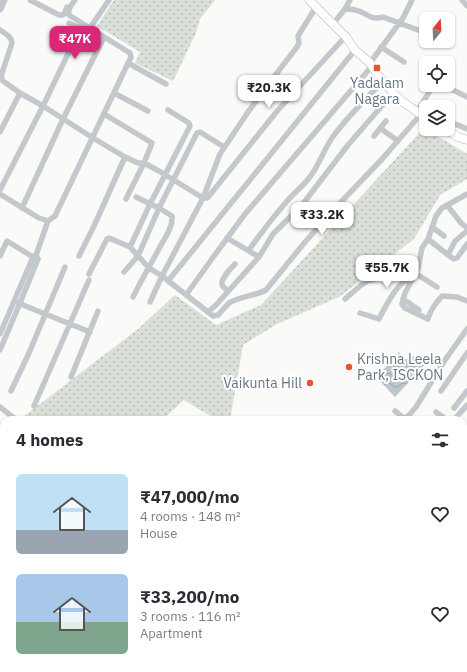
<!DOCTYPE html>
<html lang="en">
<head>
<meta charset="utf-8">
<style>
	body { margin:0; font-family:"IBM Plex Sans",sans-serif; background:#f2f2f3; color:#2b2b33; height:100vh; display:flex; flex-direction:column; font-size:15px; white-space:nowrap }
	* { box-sizing:border-box; margin:0 }
	p { font-size:13px; color:#7c7c81 }
	.icon { flex:none; width:22px; height:22px; fill:none; stroke:currentColor; stroke-width:2; stroke-linecap:round; stroke-linejoin:round }
	.map { position:relative; flex:1; overflow:hidden }
	.panel { position:absolute; left:0px; top:416px; width:467px; height:256px; display:flex; flex-direction:column; background:#fff; border-radius:12px 12px 0 0; box-shadow:0 1px 3px #0004 }
	.panel>* { flex:none }
	.needle { width:26px; rotate:18deg }
	.tools { position:absolute; left:419px; top:12px; display:grid; gap:8px }
	.tools a { display:grid; place-items:center; width:36px; height:36px; border-radius:6px; background:#fff; box-shadow:0 1px 3px #0004; font-size:20px }
	.price { position:absolute; translate:-50% -34px; padding:0 9px; border-radius:8px; background:#fff; color:#222; font-size:13px; line-height:26px; filter:drop-shadow(0 1px 2px #0008) }
	.price::after { content:''; position:absolute; left:50%; top:24px; width:12px; height:9px; margin-left:-6px; background:inherit; clip-path:polygon(0 0,100% 0,50% 100%) }
	.price.current { background:#db2777; color:#fff }
	ul { padding:0; list-style:none }
	li { display:flex; align-items:center; gap:12px; height:100px; padding:0 16px }
	li span { display:grid; place-items:center; flex:none; width:112px; height:80px; border-radius:6px; color:#555 }
	li>.icon { margin-inline-start:auto }
	span .icon { width:48px; height:48px; fill:#fffc; stroke-width:1 }
	li b { font-size:17px }
	h2 { display:flex; justify-content:space-between; align-items:center; height:48px; padding:0 16px; font-size:17px }
	.map>svg:first-child { display:block }
	.built { fill:#e8e9e9 }
	.grass { fill:url(#grass-dots) }
	.water { fill:url(#water-waves) }
	.lines { fill:none; stroke-linecap:round; stroke-linejoin:round }
	.secondary-casing { stroke:#b3babf; stroke-width:9 }
	.minor { stroke:#c3c8cc; stroke-width:5.5 }
	.tertiary { stroke:#c3c8cc; stroke-width:7 }
	.secondary { stroke:#fff; stroke-width:8 }
	.poi-dot { fill:#e4572e; stroke:#fff; stroke-width:1.5 }
	.labels { text-anchor:middle; dominant-baseline:central; stroke-width:4; stroke-linejoin:round; paint-order:stroke }
	.poi-label { font-size:14px; fill:#657683; stroke:#fff }
</style>
</head>
<body>
<div class="map">
<svg width="467" height="672" viewBox="0 0 467 672">
	<defs>
		<pattern id="grass-dots" width="8" height="8" patternUnits="userSpaceOnUse"><rect width="8" height="8" fill="#dadfd7"/><path d="M2 2h.1M6 6h.1" fill="none" stroke="#b4b9b4" stroke-width="1.8" stroke-linecap="round"/></pattern>
		<pattern id="water-waves" width="16" height="10" patternUnits="userSpaceOnUse"><rect width="16" height="10" fill="#bbc7cb"/><path d="M0 5q4-4 8 0t8 0" fill="none" stroke="#9ca6aa"/></pattern>
	</defs>
	<rect width="100%" height="100%" fill="#fafaf8"/>
	<path class="built" d="M386,668H412L409,672H379Z"/>
	<path class="grass" d="M114,0H215L200,19L196,33L173,81L135,63L140,52L97,26Z
		M424,128L467,154V179L440,195L414,239L339,297L277,324L243,345L230,420H217L184,400L162,420H21L23,417L138,329L175,295L216,325L261,305Z
		M4,438V586L0,583V443Z
		M467,592V609L463,611V594Z
		M337,668H367L360,672H330Z"/>
	<path class="water" d="M399,351L401,357C405,360 410,360 413,356L424,365L421,369L395,397L380,381L373,380L397,356Z"/>
	<g class="lines">
		<defs>
			<path id="secondary" d="M309,0L346,37L355,50L370,63L378,75L393,93L403,102L426,118
				M445,129L458,137L467,140"/>
		</defs>
		<use href="#secondary" class="secondary-casing"/>
		<path class="minor" d="M30,0L59,15H62L64,14L67,7
			M462,0L467,6
			M345,9L350,0
			M337,19L345,9C349,9 352,9 355,10C368,12 368,21 383,17L426,33
			M69,23L78,27L79,30L78,33L43,106L93,138L125,157L138,163H144L159,171L203,198H207L209,196L278,110L345,37
			M90,28L109,0
			M0,30C6,34 11,36 12,43L1,76L3,81L20,93
			M381,47L404,62
			M128,63L166,84
			M370,63L403,18L412,0
			M451,89L467,97
			M114,93L148,111
			M417,111L434,85
			M104,114L152,143L144,163L126,199
			M380,128L398,141
			M0,132L20,93L43,106L0,190
			M449,132L454,124L458,125L467,129
			M374,136L386,121
			M0,194L39,218L48,221L55,216L131,57L130,53L69,15C67,10 72,4 75,0
			M467,194L442,208L436,216L428,239L422,248L418,268L405,293L402,304L405,308L428,319C430,310 436,303 442,296L457,297L467,301
			M447,205L461,223L467,228
			M22,208L63,119L104,37
			M298,210L318,228
			M432,227L444,236
			M227,238L259,257
			M428,239L448,255L455,241L467,231
			M130,247L150,204L190,126L189,123L168,110
			M249,250C261,233 274,216 288,200C295,192 303,186 309,178C319,166 323,151 332,138C346,118 365,100 383,81
			M448,255L454,259L457,258L467,244
			M0,256L7,241L33,257
			M79,256L94,226L125,157
			M124,272L138,256L159,208L197,133L200,132L224,147
			M89,274L107,239L109,238L130,247L149,268L162,276L208,312L215,306L259,257L273,234L302,205L348,145L393,93
			M168,281L355,50
			M228,291C226,289 222,287 222,284C221,279 231,268 235,264
			M186,295L214,256L245,214L372,66
			M133,297C142,279 152,262 161,245C166,236 173,226 172,216L159,208L136,197
			M345,299L360,286L367,281L379,278L409,272L415,273L437,287
			M403,299L419,310
			M150,302L162,276L203,198L220,154L248,112L270,82L297,47L299,43L298,36L316,7
			M18,303L90,332
			M208,312L213,316L218,315C222,311 225,307 229,303C240,296 255,296 266,290L305,242L341,202L383,158L421,114
			M360,313L379,319C384,309 396,286 405,281C407,279 409,279 412,279
			M0,334L33,257L36,255L48,221
			M0,350L20,303L38,259L36,255
			M71,377L98,311
			M11,391L29,353L65,267
			M441,391L467,353
			M34,406L89,280
			M0,407L15,419
			M454,408L467,391
			M395,411L406,420
			M436,412L447,420
			M403,420L410,414L416,407L445,360L467,329
			M454,420L467,405
			M463,433L467,437
			M463,459L467,463
			M463,473L467,466
			M463,500L467,495
			M463,579L467,582
			M0,608L4,616
			M0,622L4,619
			M0,640L4,637
			M0,657L4,654
			M46,668L50,672
			M75,668L84,672
			M91,668L96,670L100,668
			M103,668L110,672
			M251,668L254,672
			M289,670L290,672
			M2,672L7,668
			M25,672L29,668
			M214,672L219,668
			M266,672L271,668
			M325,672L330,668"/>
		<path class="tertiary" d="M0,9L4,0
			M463,616L467,614
			M369,672L376,668"/>
		<use href="#secondary" class="secondary"/>
	</g>
	<g class="poi-dot">
		<rect x="373" y="64" width="8" height="8" rx="2"/>
		<circle cx="349" cy="367" r="4"/>
		<circle cx="310" cy="383" r="4"/>
	</g>
	<g class="labels">
		<g class="poi-label">
			<text x="377" y="83">Yadalam<tspan x="377" dy="16">Nagara</tspan></text>
			<text x="357" y="359" text-anchor="start">Krishna Leela<tspan x="357" dy="16">Park, ISCKON</tspan></text>
			<text x="302" y="383" text-anchor="end">Vaikunta Hill</text>
		</g>
	</g>
</svg>
<div class="tools">
<a><svg class="needle" viewBox="-14 -14 28 28"><path d="M0-13l5 13h-10z" fill="#e53935"/><path d="M0 13l5-13h-10z" fill="#7c7c81"/></svg></a>
<a><svg class="icon" aria-label="locate" viewBox="0 0 24 24"><circle cx="12" cy="12" r="6"/><path d="M12 2v4M12 18v4M2 12h4M18 12h4"/></svg></a>
<a><svg class="icon" aria-label="layers" viewBox="0 0 24 24"><path d="M12 4l9 5-9 5-9-5zM3 14l9 5 9-5"/></svg></a>
</div>
<b class="price current" style="left:75px;top:60px">₹47K</b>
<b class="price" style="left:269px;top:109px">₹20.3K</b>
<b class="price" style="left:322px;top:236px">₹33.2K</b>
<b class="price" style="left:387px;top:289px">₹55.7K</b>
<section class="panel">
<h2>4 homes<svg class="icon" aria-label="filters" viewBox="0 0 24 24"><path d="M4 7h16M4 17h16"/><circle cx="9" cy="7" r="2"/><circle cx="15" cy="17" r="2"/></svg></h2>
<ul>
<li><span style="background:linear-gradient(#bfe0f5 70%,#9aa5b1 0)"><svg class="icon" aria-label="home" viewBox="0 0 24 24"><path d="M3 11l9-7 9 7M6 9v11h12V9"/></svg></span><div><b>₹47,000/mo</b><p>4 rooms · 148 m²</p><p>House</p></div><svg class="icon" aria-label="heart" viewBox="0 0 24 24"><path d="M12 20l-8-8c-3-5 5-10 8-4 3-6 11-1 8 4z"/></svg></li>
<li><span style="background:linear-gradient(#a9c7e8 60%,#7fa58c 0)"><svg class="icon" aria-label="home" viewBox="0 0 24 24"><path d="M3 11l9-7 9 7M6 9v11h12V9"/></svg></span><div><b>₹33,200/mo</b><p>3 rooms · 116 m²</p><p>Apartment</p></div><svg class="icon" aria-label="heart" viewBox="0 0 24 24"><path d="M12 20l-8-8c-3-5 5-10 8-4 3-6 11-1 8 4z"/></svg></li>
</ul>
</section>
</div>
</body>
</html>
